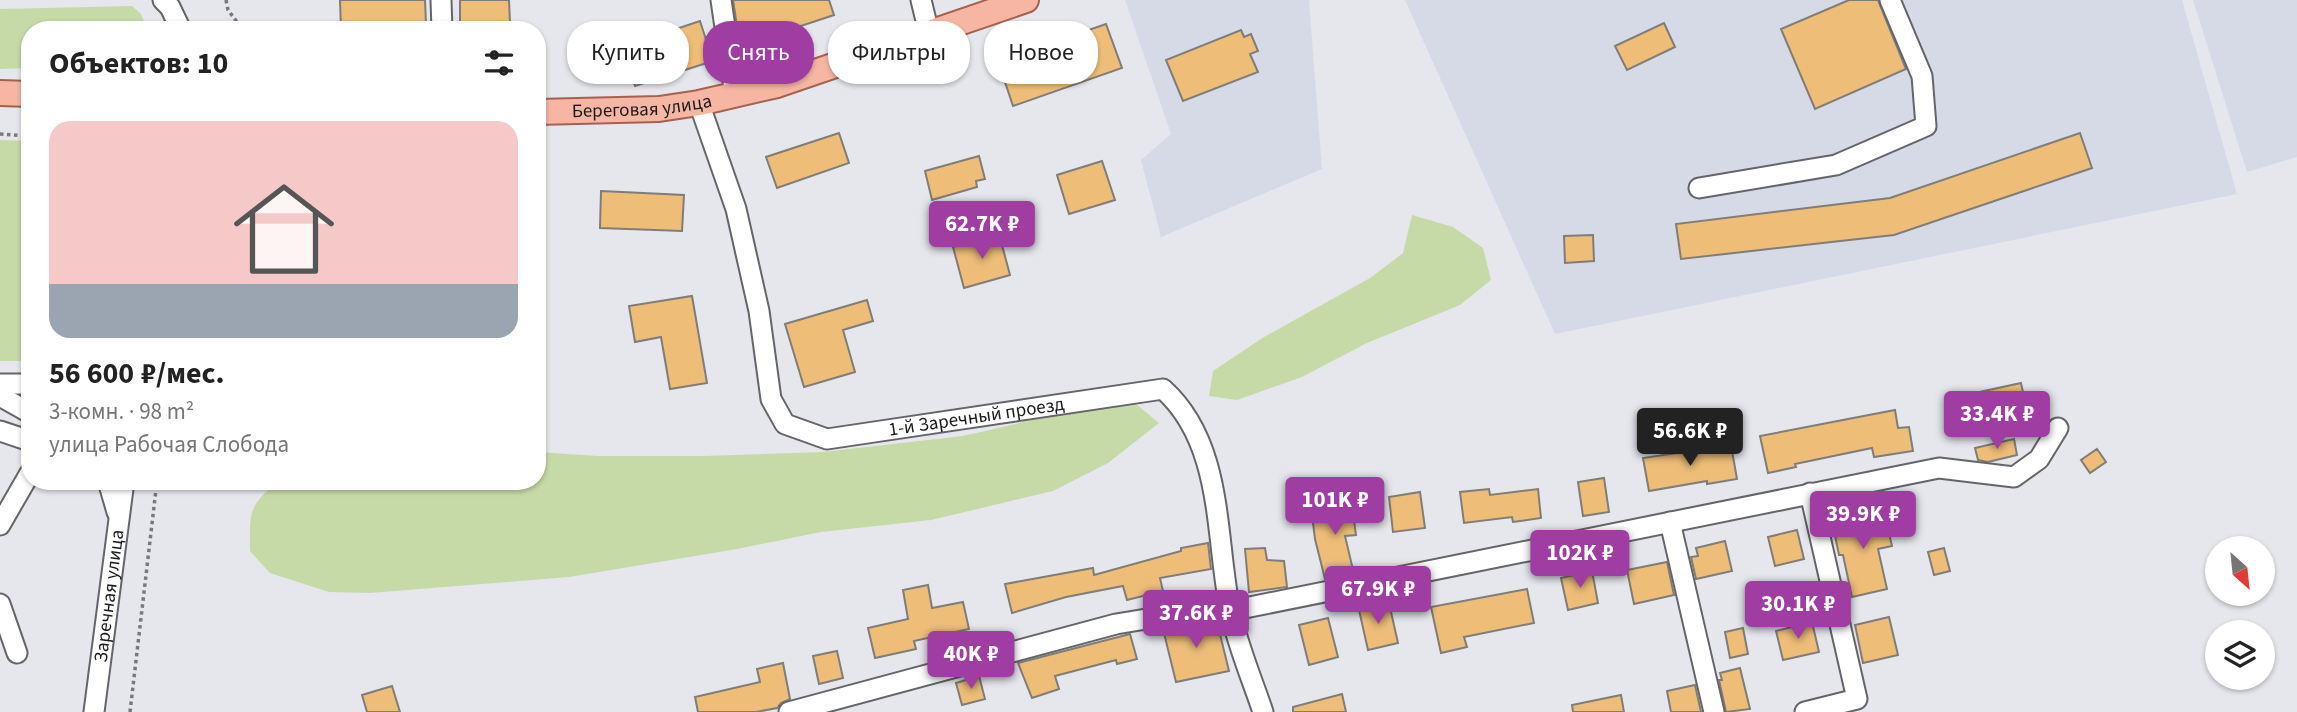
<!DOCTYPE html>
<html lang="ru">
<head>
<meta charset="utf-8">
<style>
	body { margin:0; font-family:"Source Sans 3",sans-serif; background:#f6f6f6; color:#222; height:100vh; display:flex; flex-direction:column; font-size:26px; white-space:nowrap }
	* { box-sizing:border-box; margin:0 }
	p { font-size:23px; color:#767676 }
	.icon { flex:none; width:38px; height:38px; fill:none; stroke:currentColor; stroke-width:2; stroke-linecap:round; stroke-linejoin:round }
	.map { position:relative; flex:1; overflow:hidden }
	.details { position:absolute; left:21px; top:21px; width:525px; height:469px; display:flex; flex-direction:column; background:#fff; border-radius:28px; box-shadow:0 2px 5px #0004 }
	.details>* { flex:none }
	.hud { position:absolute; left:567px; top:21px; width:665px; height:63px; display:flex; gap:14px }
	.needle { width:46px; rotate:153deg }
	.fabs { position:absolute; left:2205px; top:536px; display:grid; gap:14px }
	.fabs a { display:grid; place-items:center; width:70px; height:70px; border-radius:50%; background:#fff; box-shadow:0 2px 5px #0004; font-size:35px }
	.price { position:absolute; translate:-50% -60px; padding:0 16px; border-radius:7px; background:#9f3da3; color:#fff; font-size:23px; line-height:46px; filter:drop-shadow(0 2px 4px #0008) }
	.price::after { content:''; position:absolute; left:50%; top:42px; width:21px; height:16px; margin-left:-10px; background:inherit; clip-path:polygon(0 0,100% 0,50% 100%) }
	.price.active { background:#222; color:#fff }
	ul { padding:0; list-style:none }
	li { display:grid; align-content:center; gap:14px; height:371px; padding:0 28px }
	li+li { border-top:2px solid #e0e0e0 }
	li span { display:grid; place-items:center; height:217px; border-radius:21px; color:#555 }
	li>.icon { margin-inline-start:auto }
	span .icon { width:126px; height:126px; fill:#fffc; stroke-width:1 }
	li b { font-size:30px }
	h2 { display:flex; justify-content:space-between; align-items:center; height:84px; padding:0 28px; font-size:30px }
	.pill { padding:0 24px; border-radius:28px; background:#fff; box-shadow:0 2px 5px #0004; font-size:24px; line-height:63px }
	.pill.active { background:#9f3da3; color:#fff }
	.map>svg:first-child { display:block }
	.built { fill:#d6dae7 }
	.green { fill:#c6daa7 }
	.building { fill:#eebe79; stroke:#807d78; stroke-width:2 }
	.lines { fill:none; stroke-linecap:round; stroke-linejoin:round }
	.minor-casing { stroke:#64656a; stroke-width:23 }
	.major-casing { stroke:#a6614e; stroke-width:28 }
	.path { stroke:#78797d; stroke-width:3.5; stroke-dasharray:3.5 3.5; stroke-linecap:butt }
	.minor { stroke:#fff; stroke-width:19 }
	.major { stroke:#f7b6a4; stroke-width:24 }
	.labels { text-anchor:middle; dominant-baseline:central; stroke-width:7; stroke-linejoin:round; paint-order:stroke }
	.street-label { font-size:19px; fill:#1a1b1d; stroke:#e5e7ed }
</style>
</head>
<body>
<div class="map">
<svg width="2297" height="712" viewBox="0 0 2297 712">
	<rect width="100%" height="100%" fill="#e5e7ed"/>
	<path class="built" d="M1125,0H1309L1322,169L1161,237L1141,160L1171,134Z
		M1405,0H2182L2237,194L1555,334Z
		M2193,0H2297V157L2247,172Z"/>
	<path class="green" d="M132,6L141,14L147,30H30V68L0,69V9Z
		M0,140L30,141V361H0Z
		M1412,215L1453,227L1483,248L1491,280L1460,305L1367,343L1302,377L1237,400L1209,396L1213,371L1264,337L1370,278L1403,253Z
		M1136,404L1159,423L1108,463L1053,491L931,520L821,532L737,549L569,577L370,593L329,592L270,573L250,551C250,513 247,506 279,481H537V452L598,456H704L823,452L963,436L1059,414Z"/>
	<path class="building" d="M340,0H425L426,23L394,24V29L341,30Z
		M460,0H509L510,23L460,24Z
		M733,0H829L834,15L743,45L737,26Z
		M1849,0H1878L1906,69L1815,109L1781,29Z
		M700,21L713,61L635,86L622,47Z
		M1664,23L1675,47L1627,70L1615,46Z
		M1106,24L1122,68L1013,106L998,61Z
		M1241,30L1244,37L1251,34L1258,51L1250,54L1258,72L1183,101L1166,60Z
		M839,133L849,163L777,188L766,157Z
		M2080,133L2092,168L1894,235L1681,259L1676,224L1890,198Z
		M979,156L985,179L976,181L977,187L932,200L925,171Z
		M1102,161L1115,200L1069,214L1057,175Z
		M601,191L684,195L682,231L600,228Z
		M999,234L1010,275L964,288L953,247Z
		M1593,235L1594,261L1565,263L1564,236Z
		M692,296L707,383L670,389L661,337L635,342L629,306Z
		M867,300L873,321L843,330L855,372L804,387L785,324Z
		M2021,383L2026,406L1966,419L1961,396Z
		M1895,410L1898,428L1909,427L1913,451L1874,457L1872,448L1795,464L1796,467L1768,473L1760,436Z
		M2014,439L2017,455L1988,462L1978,460L1975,448Z
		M1731,445L1737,479L1707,484V481L1649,491L1643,458Z
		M2097,449L2106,462L2090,473L2081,460Z
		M1604,478L1609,512L1583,516L1578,482Z
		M1489,489L1490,495L1538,489L1541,518L1513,522L1512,517L1464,523L1460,492Z
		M1420,492L1425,528L1393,532L1389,497Z
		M1351,498L1356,535L1345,536L1354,574L1325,579L1315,539L1312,515L1323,513L1322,502Z
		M1884,512L1892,546L1878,549L1887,589L1852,597L1843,555H1839L1832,521Z
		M1797,530L1804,559L1775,566L1768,537Z
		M1725,541L1732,571L1696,579L1691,557L1698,556L1696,548Z
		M1208,543L1211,569L1160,578L1163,591L1127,600L1123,586L1066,597L1012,613L1005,584L1093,568L1094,575L1181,551V548Z
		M1265,548L1267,560L1284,561L1287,587L1249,592L1245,549Z
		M1944,548L1950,571L1934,575L1928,552Z
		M1667,562L1674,595L1634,604L1627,570Z
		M1592,571L1598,603L1568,610L1561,578Z
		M928,585L932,608L963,602L969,629L914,641L916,649L875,658L868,628L908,619L903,590Z
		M1527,589L1534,623L1464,637L1467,647L1441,653L1431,607Z
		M1389,603L1398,643L1368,650L1359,610Z
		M1889,617L1898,655L1863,663L1855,625Z
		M1328,618L1338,657L1309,665L1299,625Z
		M1207,621L1217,622L1229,671L1176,682L1163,629Z
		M1812,622L1819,652L1783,660L1776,631Z
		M1743,628L1748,654L1730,658L1725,632Z
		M1130,634L1137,659L1117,664L1116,660L1055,676L1059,689L1032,698L1018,663Z
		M837,651L843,678L819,684L813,656Z
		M783,663L790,699L781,703L777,708L756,712H698L695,697L760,682L757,669Z
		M1740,668L1750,709L1726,712L1719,680H1722L1720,673Z
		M979,676L985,699L962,705L956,683Z
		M1695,685L1701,712H1671L1667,691Z
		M392,686L400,712H367L362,695Z
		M1342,694L1346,712H1293V707Z
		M1621,695L1624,712H1573L1572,705Z"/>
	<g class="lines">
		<defs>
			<g id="minor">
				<path d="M163,0L170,7L181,30"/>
				<path d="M441,0L442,30"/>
				<path d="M721,0L735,95"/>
				<path d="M921,0L929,33"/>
				<path id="s1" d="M699,103L736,209L759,311L771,399L785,424L827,439L1163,389C1224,444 1215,536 1230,610C1237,644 1252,679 1263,712"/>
				<path d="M1699,188L1836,165L1926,126L1922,76L1890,0"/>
				<path d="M0,384H30"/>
				<path d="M0,396L30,413"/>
				<path d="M0,431L30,441"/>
				<path d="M108,481L117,512"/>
				<path d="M1670,522L1714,712"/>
				<path d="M0,525L30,473"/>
				<path d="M0,604L17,653"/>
				<path id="s2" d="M94,712L124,481"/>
				<path d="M789,712L1116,624L1207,609L1230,611L1939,468L2014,477L2039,459L2058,428"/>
				<path d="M1805,712L1857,699L1810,493"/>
			</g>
			<g id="major">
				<path d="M0,93L30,94"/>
				<path id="s3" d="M537,112L659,109L699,103L777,85L1026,0"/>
			</g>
		</defs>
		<use href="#minor" class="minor-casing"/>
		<use href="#major" class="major-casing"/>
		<path class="path" d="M226,0L228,10L243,30
			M0,134L30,136
			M130,712L157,481"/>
		<use href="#minor" class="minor"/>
		<use href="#major" class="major"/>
	</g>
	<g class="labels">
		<g class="street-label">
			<text stroke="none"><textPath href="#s3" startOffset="105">Береговая улица</textPath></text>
			<text stroke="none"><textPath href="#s1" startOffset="530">1-й Заречный проезд</textPath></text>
			<text stroke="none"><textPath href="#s2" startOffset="117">Заречная улица</textPath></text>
		</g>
	</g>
</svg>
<div class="fabs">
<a><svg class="needle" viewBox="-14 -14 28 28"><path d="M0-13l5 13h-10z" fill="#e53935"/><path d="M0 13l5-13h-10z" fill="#767676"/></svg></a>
<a><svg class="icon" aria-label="layers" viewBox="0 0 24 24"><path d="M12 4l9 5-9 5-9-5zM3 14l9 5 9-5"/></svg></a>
</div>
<b class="price" style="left:982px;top:261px">62.7K ₽</b>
<b class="price" style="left:1997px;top:451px">33.4K ₽</b>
<b class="price active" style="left:1690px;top:468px">56.6K ₽</b>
<b class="price" style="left:1335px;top:537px">101K ₽</b>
<b class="price" style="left:1863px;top:551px">39.9K ₽</b>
<b class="price" style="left:1580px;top:590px">102K ₽</b>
<b class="price" style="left:1378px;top:626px">67.9K ₽</b>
<b class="price" style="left:1798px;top:641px">30.1K ₽</b>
<b class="price" style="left:1196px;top:650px">37.6K ₽</b>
<b class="price" style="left:971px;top:691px">40K ₽</b>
<div class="hud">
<a class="pill">Купить</a>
<a class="pill active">Снять</a>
<a class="pill">Фильтры</a>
<a class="pill">Новое</a>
</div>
<section class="details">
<h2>Объектов: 10<svg class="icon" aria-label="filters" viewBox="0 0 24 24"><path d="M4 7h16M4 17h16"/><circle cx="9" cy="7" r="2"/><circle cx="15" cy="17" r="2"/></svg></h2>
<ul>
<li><span style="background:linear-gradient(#f6c9c9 75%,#9aa5b1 0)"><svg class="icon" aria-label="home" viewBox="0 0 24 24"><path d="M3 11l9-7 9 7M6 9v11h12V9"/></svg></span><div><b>56 600 ₽/мес.</b><p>3-комн. · 98 m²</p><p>улица Рабочая Слобода</p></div></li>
</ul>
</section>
</div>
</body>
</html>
